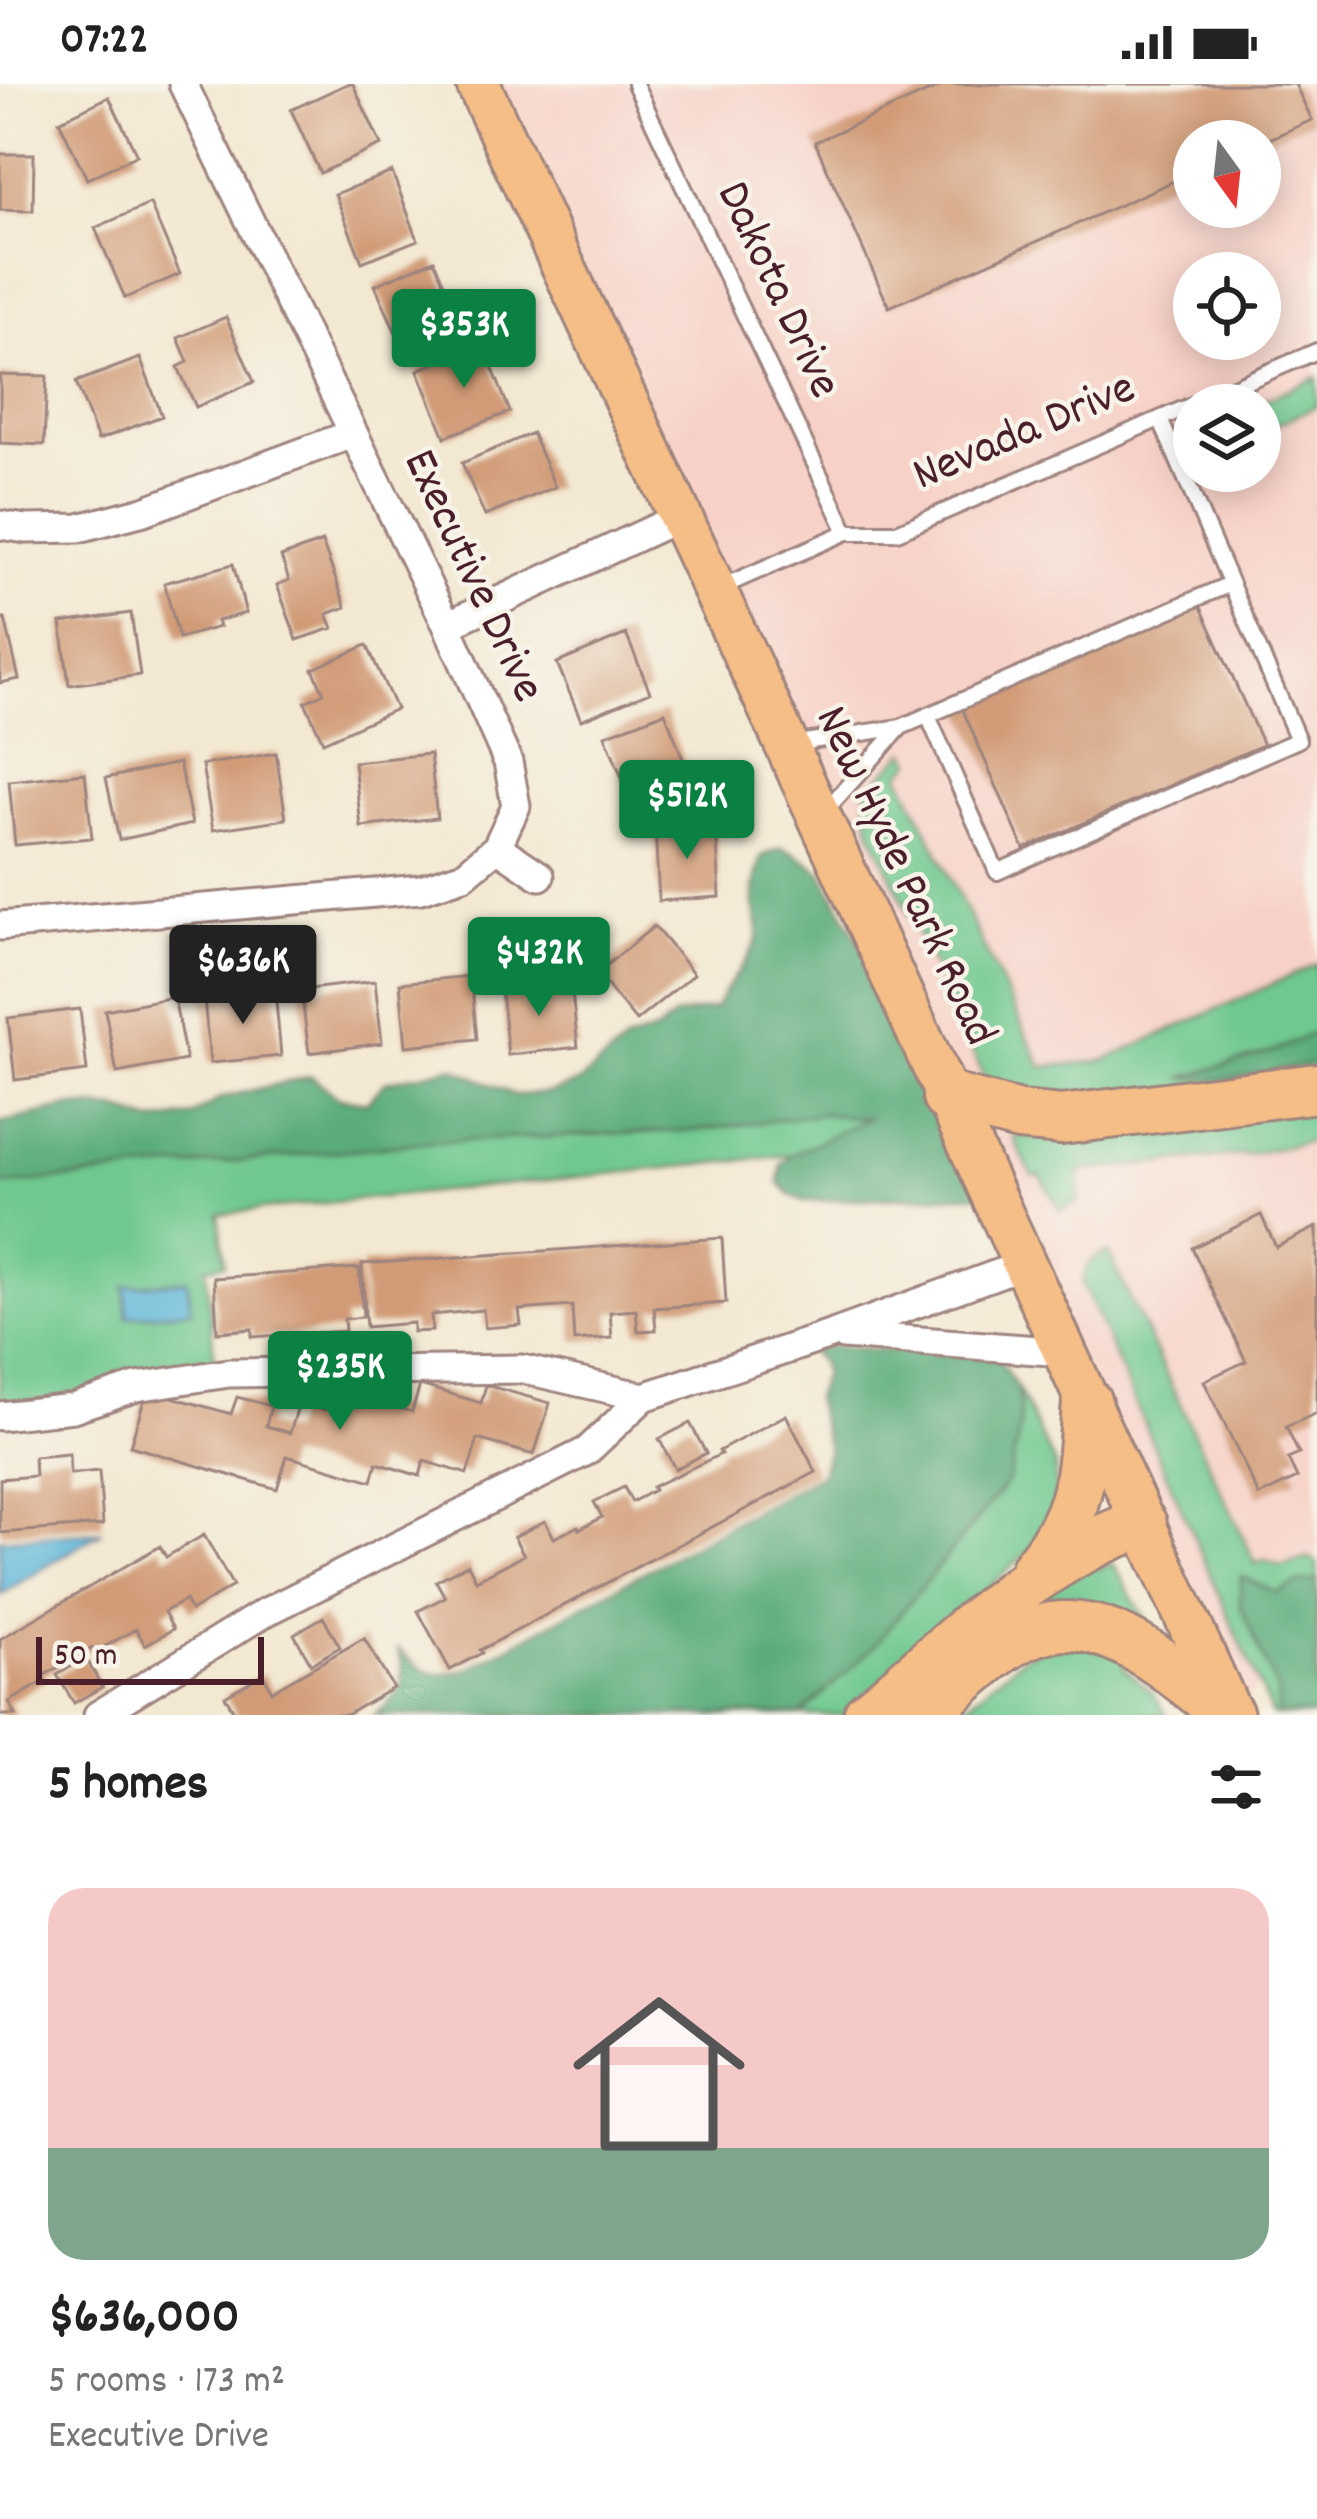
<!DOCTYPE html>
<html lang="en">
<head>
<meta charset="utf-8">
<style>
	body { margin:0; font-family:Dekko,sans-serif; background:#f2f2f2; color:#222; height:100vh; display:flex; flex-direction:column; font-size:45px; white-space:nowrap }
	* { box-sizing:border-box; margin:0 }
	p { font-size:39px; color:#767676 }
	.icon { flex:none; width:66px; height:66px; fill:none; stroke:currentColor; stroke-width:2; stroke-linecap:round; stroke-linejoin:round }
	.map { position:relative; height:1631px; overflow:hidden }
	.side { display:flex; flex-direction:column; background:#fff; flex:1 }
	.side>* { flex:none }
	.needle { width:78px; rotate:165deg }
	.tools { position:absolute; left:1173px; top:36px; display:grid; gap:24px }
	.tools a { display:grid; place-items:center; width:108px; height:108px; border-radius:50%; background:#fff; box-shadow:0 6px 30px #0003; font-size:60px }
	.scale { position:absolute; left:36px; bottom:30px; width:228px; box-sizing:border-box; padding-left:12px; border:6px solid #4a1f2b; border-top:0; font-size:33px; line-height:42px; white-space:nowrap; color:#4a1f2b; -webkit-text-stroke:9px #f7f3e8; paint-order:stroke }
	.price { position:absolute; translate:-50% -102px; padding:0 27px; border-radius:12px; background:#0b8043; color:#fff; font-size:39px; line-height:78px; filter:drop-shadow(0 3px 6px #0008) }
	.price::after { content:''; position:absolute; left:50%; top:72px; width:36px; height:27px; margin-left:-18px; background:inherit; clip-path:polygon(0 0,100% 0,50% 100%) }
	.price.current { background:#222; color:#fff }
	ul { padding:0; list-style:none }
	li { display:grid; align-content:center; gap:24px; height:636px; padding:0 48px }
	li span { display:grid; place-items:center; height:372px; border-radius:36px; color:#555 }
	li>.icon { margin-inline-start:auto }
	span .icon { width:216px; height:216px; fill:#fffc; stroke-width:1 }
	li b { font-size:51px }
	h2 { display:flex; justify-content:space-between; align-items:center; height:144px; padding:0 48px; font-size:51px }
	.status { display:flex; justify-content:space-between; align-items:center; height:84px; padding:0 60px; background:#fff; direction:ltr }
	.status svg { height:33px; fill:currentColor }
	.map>svg:first-child { display:block }
	.built { fill:#f7d1c7; fill-rule:evenodd }
	.green { fill:#6ec88f; stroke:#5c745d; stroke-width:3 }
	.forest { fill:#5aac7a; stroke:#526652; stroke-width:3 }
	.water { fill:#5db7da; stroke:#546b82; stroke-width:3 }
	.building { fill:#d19b77 }
	.lines { fill:none; stroke-linecap:round; stroke-linejoin:round }
	.lane-casing { stroke:#9e847e; stroke-width:20 }
	.street-casing { stroke:#9e847e; stroke-width:33 }
	.primary-casing { stroke:#9e847e; stroke-width:48 }
	.highway-casing { stroke:#9e847e; stroke-width:54 }
	.lane { stroke:#fff; stroke-width:14 }
	.street { stroke:#fff; stroke-width:27 }
	.primary { stroke:#f6be87; stroke-width:42 }
	.highway { stroke:#f6be87; stroke-width:48 }
	.labels { text-anchor:middle; dominant-baseline:central; stroke-width:9; stroke-linejoin:round; paint-order:stroke }
	.street-label { font-size:48px; fill:#4a1f2b; stroke:#f7f3e8 }
</style>
</head>
<body>
<div class="status"><b>07:22</b><svg viewBox="0 0 49 12"><path d="M0 12V9h3v3zM5 12V6h3v6zM10 12V3h3v9zM15 12V0h3v12zM26 1h20v11H26zM47 4h2v5h-2z"/></svg></div>
<div class="map">
<svg width="1317" height="1631" viewBox="0 0 1317 1631">
	<rect width="100%" height="100%" fill="#f7f3e8"/>
	<filter id="ink" filterUnits="userSpaceOnUse"><feTurbulence type="fractalNoise" baseFrequency=".00833" numOctaves="2"/><feDisplacementMap in="SourceGraphic" scale="24" xChannelSelector="R" yChannelSelector="G"/><feConvolveMatrix kernelMatrix="1 2 1 2 8 2 1 2 1" color-interpolation-filters="sRGB"/></filter>
	<filter id="wash" filterUnits="userSpaceOnUse"><feTurbulence type="fractalNoise" baseFrequency=".004" numOctaves="4" result="noise"/><feDisplacementMap in="SourceGraphic" scale="48" xChannelSelector="R" yChannelSelector="G"/><feGaussianBlur stdDeviation="2.7" result="paint"/><feColorMatrix in="noise" values="0 0 0 0 0 0 0 0 0 0 0 0 0 0 0 0 0 1.4 0 .05"/><feComposite in="paint" operator="in"/></filter>
	<g filter="url(#wash)">
		<rect width="100%" height="100%" fill="#f3e8d1"/>
		<path class="built" d="M479,0H1317V1526L1235,1631ZM1194,57H1260V123H1194ZM1194,189H1260V255H1194ZM1194,321H1260V387H1194Z"/>
		<path class="green" d="M1317,293V322L1260,348V321H1252Z
			M906,667L913,677L900,690L1042,983L1103,977L1317,880V996L1128,1019L990,1006L870,745L866,707Z
			M1317,1024V1056L1251,1070L1080,1087L1079,1117L1060,1126L1040,1091L1032,1092L1013,1053Z
			M822,1030L869,1033L792,1071L219,1130L225,1180L206,1183L216,1291L0,1332V1101L428,1058L701,1046Z
			M1108,1168L1256,1480L1263,1476L1281,1483L1308,1474L1317,1478V1631H1272L1083,1201C1084,1181 1090,1175 1108,1168Z
			M1019,1307L1055,1381L1057,1442L847,1631H800L873,1563L1020,1344Z
			M1089,1475L1101,1484L1113,1479L1151,1546L1006,1541Z
			M1071,1557L1128,1575L1123,1584L1152,1608L1167,1631H954L1025,1571Z"/>
		<path class="forest" d="M781,764L797,770L822,788L992,1110L804,1117L791,1111L779,1098L782,1080L792,1071L867,1034L822,1030L701,1046L428,1058L0,1101V1039L73,1022L117,1025L152,1038L192,1032L221,1014L311,992L339,1014L367,1018L385,998L452,983L515,1011L549,1009L578,999L626,958L657,947L675,932L716,924C725,900 747,882 756,858C763,844 755,835 754,820C752,804 757,787 762,772Z
			M1317,943V979L1226,995L1181,994L1277,966L1315,948Z
			M830,1262L998,1274L1019,1307L1020,1344L1008,1397L873,1563L800,1631H374C401,1612 409,1595 397,1564C422,1588 436,1597 470,1584L821,1390L828,1364L814,1314L823,1290L821,1279L810,1267Z
			M1241,1492L1277,1509L1297,1499L1317,1497V1631H1278V1608L1240,1521Z"/>
		<path class="water" d="M187,1196L191,1226L128,1233L125,1203Z
			M102,1448L0,1511V1455Z"/>
		<g id="blocks">
			<path class="building" d="M347,0H353L381,61L320,89L291,26Z
				M946,0H1295L1312,36L1260,59L1194,57V88L889,223L815,58Z
				M109,13L137,71L87,95L59,37Z
				M0,70H34L33,127L0,126Z
				M392,88L418,156L362,178L335,110Z
				M150,120L180,190L125,214L95,144Z
				M434,176L462,242L404,267L375,201Z
				M226,233L254,298L196,323L178,283L188,278L178,254Z
				M483,260L510,328L445,353L418,286Z
				M140,274L162,332L98,356L76,298Z
				M0,291L47,292L44,361L0,359Z
				M532,349L555,403L485,432L462,379Z
				M322,458L346,523L327,530L333,544L297,556L277,501L289,496L281,473Z
				M233,480L246,529L217,537L219,543L179,554L164,499Z
				M1200,521L1263,661L1024,765L962,624Z
				M131,529L140,591L69,601L61,539Z
				M5,535L19,595L0,599V536Z
				M626,550L650,608L581,636L557,579Z
				M367,561L396,625L323,658L305,618L324,609L313,585Z
				M665,628L691,696L632,719L605,651Z
				M276,669L286,735L213,746L202,681Z
				M430,670L437,734L361,743L354,678Z
				M179,679L192,740L119,756L106,694Z
				M85,689L92,754L15,761L9,697Z
				M716,740L720,813L659,817L655,743Z
				M654,842L694,890L636,937L597,889Z
				M471,892L477,955L406,962L400,899Z
				M375,897L382,959L309,969L301,906Z
				M571,900L578,963L508,971L501,907Z
				M275,907L281,972L210,979L204,914Z
				M174,913L186,976L117,989L105,926Z
				M80,925L87,987L15,996L8,934Z
				M1261,1131L1276,1163L1317,1143V1329L1286,1343L1299,1370L1288,1375L1297,1394L1259,1412L1204,1297L1246,1277L1192,1164Z
				M722,1154L726,1219L654,1224L656,1246L638,1247L636,1226L610,1228L612,1254L574,1257L572,1222L519,1226L521,1241L485,1244L483,1226L431,1231L432,1247L413,1248V1239L366,1243L362,1180Z
				M359,1184L363,1233L344,1235L345,1247L252,1253V1245L217,1248L214,1194Z
				M420,1301L481,1319L486,1301L550,1319L534,1371L478,1355L467,1390L424,1377L420,1392L377,1379L372,1397L287,1372L277,1405L130,1362L147,1306L231,1330L237,1313L271,1322L266,1342L290,1349L299,1319L324,1326L331,1304L412,1328Z
				M786,1331L816,1388L480,1566L482,1569L450,1586L418,1527L445,1513L436,1497L468,1480L476,1496L524,1471L514,1453L545,1437L554,1454L578,1442L579,1445L602,1433L594,1418L624,1403L632,1418L654,1406L652,1403L721,1370L719,1367Z
				M690,1339L706,1369L675,1385L659,1355Z
				M69,1370L70,1390L99,1387L103,1441L0,1449V1395L35,1392L34,1373Z
				M204,1451L233,1502L191,1527L185,1516L164,1528L173,1545L145,1561L136,1545L95,1568L92,1564L43,1592L45,1597L9,1618L16,1631H0V1555L160,1462L166,1473Z
				M323,1533L340,1563L311,1580L294,1550Z
				M364,1554L393,1604L346,1631H236L225,1612L263,1590L272,1607Z
				M86,1574L102,1603L74,1619L57,1591Z"/>
		</g>
	</g>
	<g filter="url(#ink)">
		<use href="#blocks" fill-opacity="0" stroke="#9e847e" stroke-width="3"/>
		<g class="lines">
			<defs>
				<path id="lane" d="M635,0L847,448
					M717,505L847,448H897L1317,267
					M928,632L997,788L1298,656L1160,335
					M792,660L901,643L1230,500
					M824,728L901,643"/>
				<path id="street" d="M0,441L26,445L79,444L144,427L352,350
					M447,541L680,433
					M497,763L540,792
					M0,842L421,805L464,791L497,763L516,722L508,678L447,541L183,0
					M843,1251L1063,1268
					M0,1332L73,1324L136,1303L229,1289L522,1285L644,1313
					M98,1631L264,1529L587,1367L644,1313L833,1250L1022,1181"/>
				<path id="primary" d="M478,0L760,603L1231,1631"/>
				<path id="highway" d="M947,1013L1019,1032L1061,1036L1317,1004
					M1035,1485C1083,1427 1081,1391 1087,1319
					M868,1631C952,1562 1036,1473 1142,1440
					M923,1631C951,1608 978,1580 1009,1560C1091,1507 1167,1584 1229,1631"/>
			</defs>
			<use href="#lane" class="lane-casing"/>
			<use href="#street" class="street-casing"/>
			<use href="#primary" class="primary-casing"/>
			<use href="#highway" class="highway-casing"/>
			<use href="#lane" class="lane"/>
			<use href="#street" class="street"/>
			<use href="#primary" class="primary"/>
			<use href="#highway" class="highway"/>
		</g>
	</g>
	<g class="labels">
		<g class="street-label">
			<text transform="translate(776 207) rotate(65)">Dakota Drive</text>
			<text transform="translate(1025 350) rotate(-23)">Nevada Drive</text>
			<text transform="translate(471 493) rotate(65)">Executive Drive</text>
			<text transform="translate(903 793) rotate(65)">New Hyde Park Road</text>
		</g>
	</g>
</svg>
<div class="tools">
<a><svg class="needle" viewBox="-14 -14 28 28"><path d="M0-13l5 13h-10z" fill="#e53935"/><path d="M0 13l5-13h-10z" fill="#767676"/></svg></a>
<a><svg class="icon" aria-label="locate" viewBox="0 0 24 24"><circle cx="12" cy="12" r="6"/><path d="M12 2v4M12 18v4M2 12h4M18 12h4"/></svg></a>
<a><svg class="icon" aria-label="layers" viewBox="0 0 24 24"><path d="M12 4l9 5-9 5-9-5zM3 14l9 5 9-5"/></svg></a>
</div>
<div class="scale">50 m</div>
<b class="price" style="left:464px;top:307px">$353K</b>
<b class="price" style="left:687px;top:778px">$512K</b>
<b class="price" style="left:539px;top:935px">$432K</b>
<b class="price current" style="left:243px;top:943px">$636K</b>
<b class="price" style="left:340px;top:1349px">$235K</b>
</div>
<section class="side">
<h2>5 homes<svg class="icon" aria-label="filters" viewBox="0 0 24 24"><path d="M4 7h16M4 17h16"/><circle cx="9" cy="7" r="2"/><circle cx="15" cy="17" r="2"/></svg></h2>
<ul>
<li><span style="background:linear-gradient(#f6c9c9 70%,#7fa58c 0)"><svg class="icon" aria-label="home" viewBox="0 0 24 24"><path d="M3 11l9-7 9 7M6 9v11h12V9"/></svg></span><div><b>$636,000</b><p>5 rooms · 173 m²</p><p>Executive Drive</p></div></li>
</ul>
</section>
</body>
</html>
